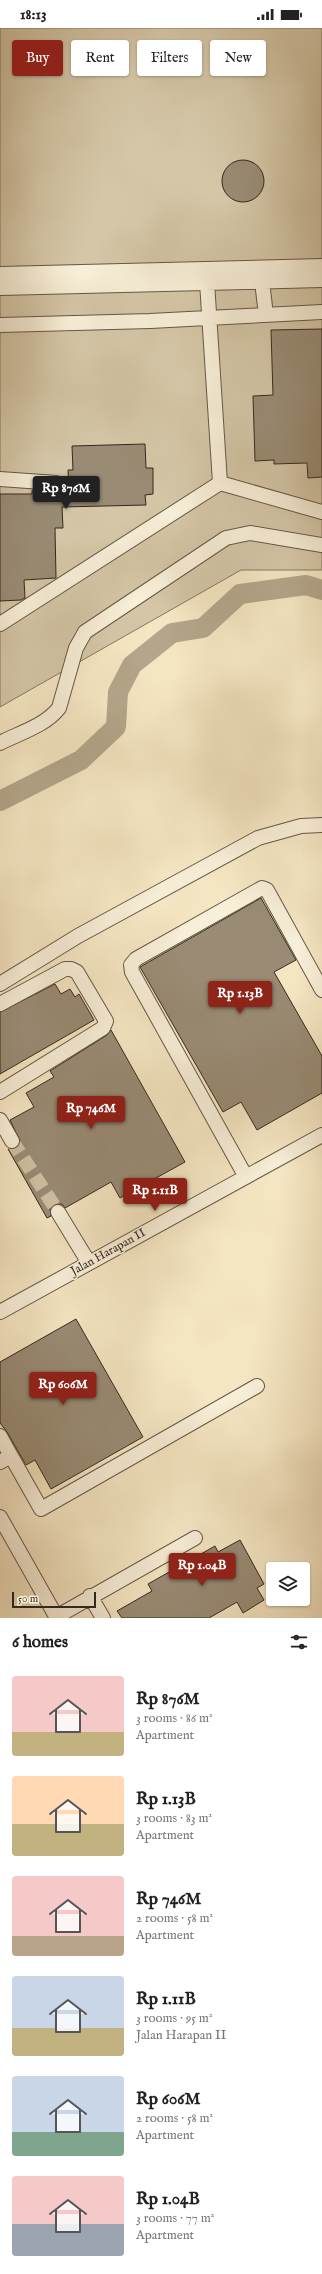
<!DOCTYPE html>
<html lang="en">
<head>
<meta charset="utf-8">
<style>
	body { margin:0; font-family:"IM FELL English",serif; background:#f2f2f2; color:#222; height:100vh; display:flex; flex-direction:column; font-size:15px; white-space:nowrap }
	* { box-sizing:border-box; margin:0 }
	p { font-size:13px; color:#767676 }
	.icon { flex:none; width:22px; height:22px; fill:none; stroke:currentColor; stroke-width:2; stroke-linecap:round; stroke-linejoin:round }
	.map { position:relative; height:1590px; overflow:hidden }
	.panel { display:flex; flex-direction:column; background:#fff; flex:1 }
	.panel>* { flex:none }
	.hud { position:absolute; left:12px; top:12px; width:298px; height:36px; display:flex; gap:8px }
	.controls { position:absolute; left:266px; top:1534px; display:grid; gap:8px }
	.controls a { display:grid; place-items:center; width:44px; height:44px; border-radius:4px; background:#fff; box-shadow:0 1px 3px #0004; font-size:20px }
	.scale { position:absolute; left:12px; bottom:10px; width:84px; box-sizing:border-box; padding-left:4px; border:2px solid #35291e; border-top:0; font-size:11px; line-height:14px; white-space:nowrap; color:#35291e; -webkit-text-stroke:3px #f8efd8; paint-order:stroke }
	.price { position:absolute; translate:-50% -34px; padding:0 9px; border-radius:4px; background:#8f2418; color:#fff; font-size:13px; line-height:26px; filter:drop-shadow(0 1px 2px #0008) }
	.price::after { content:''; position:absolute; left:50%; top:24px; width:12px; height:9px; margin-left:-6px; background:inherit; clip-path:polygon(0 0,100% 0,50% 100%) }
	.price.current { background:#222; color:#fff }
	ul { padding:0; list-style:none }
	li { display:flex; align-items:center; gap:12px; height:100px; padding:0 12px }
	li span { display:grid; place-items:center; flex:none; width:112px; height:80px; border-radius:4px; color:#555 }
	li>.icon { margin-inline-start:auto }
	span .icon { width:48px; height:48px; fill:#fffc; stroke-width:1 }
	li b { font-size:17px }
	h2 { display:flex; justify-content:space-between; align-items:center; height:48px; padding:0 12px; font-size:17px }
	.tag { padding:0 14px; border-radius:4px; background:#fff; box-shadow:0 1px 3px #0004; font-size:14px; line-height:36px }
	.tag.current { background:#8f2418; color:#fff }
	.status { display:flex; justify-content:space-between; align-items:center; height:28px; padding:0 20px; background:#fff; direction:ltr }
	.status svg { height:11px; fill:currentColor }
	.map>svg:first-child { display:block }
	.green { fill:#d4c6a7; stroke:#847862 }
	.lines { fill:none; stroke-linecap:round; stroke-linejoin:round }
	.river { stroke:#b4a68b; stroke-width:20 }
	.building { fill:#998b74; stroke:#35291e }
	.minor-tunnel { stroke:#cfc0a2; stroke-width:14; stroke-dasharray:14 7; stroke-linecap:butt }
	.minor-casing { stroke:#655847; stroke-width:16 }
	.minor { stroke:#f8efd8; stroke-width:14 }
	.labels { text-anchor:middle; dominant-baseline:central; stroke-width:3; stroke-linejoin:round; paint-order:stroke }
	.street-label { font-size:12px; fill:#35291e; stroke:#f8efd8 }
</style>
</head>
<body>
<div class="status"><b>18:13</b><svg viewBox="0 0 49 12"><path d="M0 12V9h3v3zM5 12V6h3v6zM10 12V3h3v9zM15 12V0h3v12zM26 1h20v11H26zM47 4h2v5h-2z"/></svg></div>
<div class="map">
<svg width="322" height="1590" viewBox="0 0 322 1590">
	<rect width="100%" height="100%" fill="#f5e6c3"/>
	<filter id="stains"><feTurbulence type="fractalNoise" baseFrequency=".005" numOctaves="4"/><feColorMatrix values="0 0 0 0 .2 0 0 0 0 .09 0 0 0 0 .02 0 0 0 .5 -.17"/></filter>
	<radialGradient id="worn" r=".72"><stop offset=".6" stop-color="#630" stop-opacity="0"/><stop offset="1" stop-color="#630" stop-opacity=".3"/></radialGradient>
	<path class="green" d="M0,0H322V542H241L0,679Z"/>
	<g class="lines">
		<path class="river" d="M0,773L81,732L116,699L118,664L132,637L172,605L203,600L240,566L306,557L322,562"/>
	</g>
	<path class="building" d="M222 153a21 21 0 1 1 42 0a21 21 0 1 1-42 0Z
		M322,301V449L308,450L307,435L274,436V432L255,433L253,368L273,367L271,302Z
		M145,416L146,440H153V466L145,467L146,477L62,479L63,500H55L56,550L24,552L25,570L21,572L0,573V466H32V463H69L68,442H73L72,418Z
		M261,870L296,932L274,944L322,1028V1065L257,1102L241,1074L223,1084L140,939Z
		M55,956L61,966L70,961L75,969L79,966L94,992L0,1046V984Z
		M111,1002L185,1134L120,1170L111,1154L65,1180L62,1176L54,1177L50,1180L51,1188L47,1190L8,1121L17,1120L20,1113L10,1092L34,1079L26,1065L54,1049L50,1043L107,1007Z
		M76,1291L143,1409L51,1461L35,1432L26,1437L7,1404L0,1395V1334Z
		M240,1512L264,1556L257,1560L264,1572L243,1585L237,1574L209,1590H122L117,1583L152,1563L148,1556L215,1518L218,1524Z"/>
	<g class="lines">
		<path class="minor-tunnel" d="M12,1113L58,1184"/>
		<defs>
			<path id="minor" d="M261,245L266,287
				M0,246L322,238
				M0,260L322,252
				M0,297L150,293L322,284
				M0,451L56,455
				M220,455L322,484
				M0,596L220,455L207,254
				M0,715C19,705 45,698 59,680L76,620L85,604L226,510L250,505L322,517
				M0,956L78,908L258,810L301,798L322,797
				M0,976L65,941H71L77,944L106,993L103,1000L0,1064
				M0,1092L12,1113
				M246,1149L132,944L131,937L136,931L262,860L267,862L322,962
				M58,1184L89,1235
				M0,1284L322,1107
				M0,1408L11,1428
				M0,1434L11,1428L41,1481L257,1358
				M0,1489L57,1590
				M90,1568L103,1590
				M56,1589L195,1510"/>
		</defs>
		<use href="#minor" class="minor-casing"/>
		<use href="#minor" class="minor"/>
	</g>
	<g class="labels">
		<g class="street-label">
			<text transform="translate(108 1224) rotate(-29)">Jalan Harapan II</text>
		</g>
	</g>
	<rect width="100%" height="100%" filter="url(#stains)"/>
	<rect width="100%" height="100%" fill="url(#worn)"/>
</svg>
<div class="controls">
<a><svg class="icon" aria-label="layers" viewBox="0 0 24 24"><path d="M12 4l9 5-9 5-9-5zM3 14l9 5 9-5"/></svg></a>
</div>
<div class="scale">50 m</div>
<b class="price current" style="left:66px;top:482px">Rp 876M</b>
<b class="price" style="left:240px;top:987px">Rp 1.13B</b>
<b class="price" style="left:91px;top:1102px">Rp 746M</b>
<b class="price" style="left:155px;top:1184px">Rp 1.11B</b>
<b class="price" style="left:63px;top:1378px">Rp 606M</b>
<b class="price" style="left:202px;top:1559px">Rp 1.04B</b>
<div class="hud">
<a class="tag current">Buy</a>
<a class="tag">Rent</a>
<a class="tag">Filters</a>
<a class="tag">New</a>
</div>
</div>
<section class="panel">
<h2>6 homes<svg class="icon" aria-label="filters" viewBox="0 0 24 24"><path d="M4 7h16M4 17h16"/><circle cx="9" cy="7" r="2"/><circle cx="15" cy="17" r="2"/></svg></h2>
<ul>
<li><span style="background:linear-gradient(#f6c9c9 70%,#c2b280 0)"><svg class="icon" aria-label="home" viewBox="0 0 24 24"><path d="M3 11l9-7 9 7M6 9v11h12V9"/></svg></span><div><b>Rp 876M</b><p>3 rooms · 86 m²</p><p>Apartment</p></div></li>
<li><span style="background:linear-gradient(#ffd9b3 60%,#c2b280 0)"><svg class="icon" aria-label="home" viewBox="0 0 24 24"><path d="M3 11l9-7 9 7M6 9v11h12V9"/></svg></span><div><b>Rp 1.13B</b><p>3 rooms · 83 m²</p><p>Apartment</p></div></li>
<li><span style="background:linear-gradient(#f6c9c9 75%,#b9a48a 0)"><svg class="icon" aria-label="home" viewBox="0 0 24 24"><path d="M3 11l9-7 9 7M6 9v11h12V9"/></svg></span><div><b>Rp 746M</b><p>2 rooms · 58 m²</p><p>Apartment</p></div></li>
<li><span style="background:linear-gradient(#c9d6e8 65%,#c2b280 0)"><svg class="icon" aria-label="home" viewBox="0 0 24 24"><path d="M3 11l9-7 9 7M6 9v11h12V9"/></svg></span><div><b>Rp 1.11B</b><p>3 rooms · 95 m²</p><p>Jalan Harapan II</p></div></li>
<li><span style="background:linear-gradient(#c9d6e8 70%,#7fa58c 0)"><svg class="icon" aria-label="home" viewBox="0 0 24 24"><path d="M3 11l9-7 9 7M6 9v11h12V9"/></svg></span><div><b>Rp 606M</b><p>2 rooms · 58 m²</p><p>Apartment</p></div></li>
<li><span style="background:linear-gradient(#f6c9c9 60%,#9aa5b1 0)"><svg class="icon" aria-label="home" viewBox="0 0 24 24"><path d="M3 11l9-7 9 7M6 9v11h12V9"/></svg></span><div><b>Rp 1.04B</b><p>3 rooms · 77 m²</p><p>Apartment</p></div></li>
</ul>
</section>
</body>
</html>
